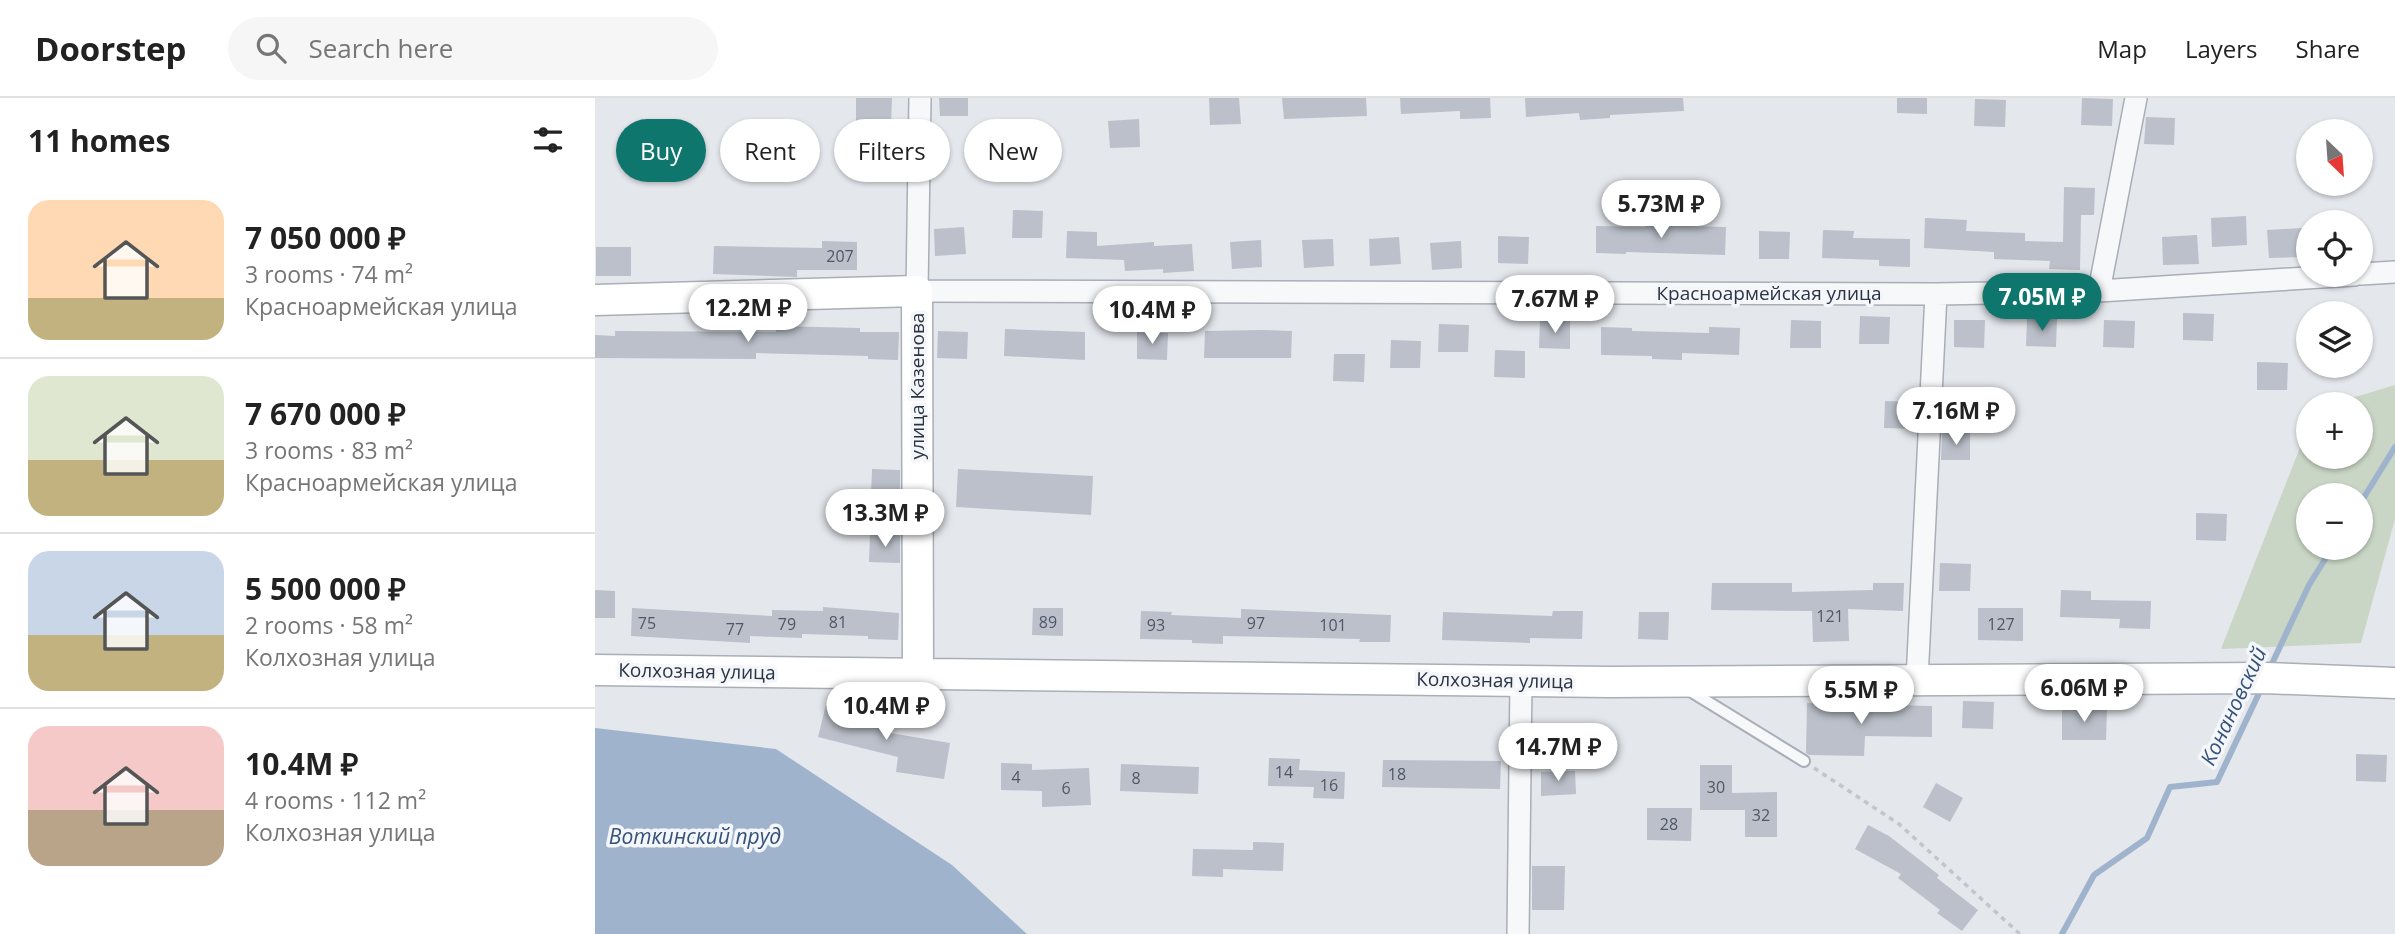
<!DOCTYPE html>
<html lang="en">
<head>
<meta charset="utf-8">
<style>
	body { margin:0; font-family:"Open Sans",sans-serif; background:#f6f6f6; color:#222; height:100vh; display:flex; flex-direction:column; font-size:26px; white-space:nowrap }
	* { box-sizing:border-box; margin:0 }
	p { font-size:23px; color:#767676 }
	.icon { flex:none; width:38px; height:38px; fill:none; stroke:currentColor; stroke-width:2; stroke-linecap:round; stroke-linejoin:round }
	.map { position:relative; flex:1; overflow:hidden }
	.side { display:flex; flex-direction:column; background:#fff; width:595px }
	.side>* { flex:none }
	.hud { position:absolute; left:21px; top:21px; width:665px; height:63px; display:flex; gap:14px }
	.needle { width:46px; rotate:155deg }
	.controls { position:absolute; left:1701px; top:21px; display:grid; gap:14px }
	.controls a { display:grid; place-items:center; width:77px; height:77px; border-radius:50%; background:#fff; box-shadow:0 2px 5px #0004; font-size:35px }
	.price { position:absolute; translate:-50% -60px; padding:0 16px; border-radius:24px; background:#fff; color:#222; font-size:23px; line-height:46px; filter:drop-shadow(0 2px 4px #0008) }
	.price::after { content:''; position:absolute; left:50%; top:42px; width:21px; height:16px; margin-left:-10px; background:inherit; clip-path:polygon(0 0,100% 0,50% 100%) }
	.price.current { background:#0f766e; color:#fff }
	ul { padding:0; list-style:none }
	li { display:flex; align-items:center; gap:21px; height:175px; padding:0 28px }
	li+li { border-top:2px solid #e0e0e0 }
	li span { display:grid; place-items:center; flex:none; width:196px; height:140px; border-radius:21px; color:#555 }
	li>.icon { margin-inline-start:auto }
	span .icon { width:84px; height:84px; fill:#fffc; stroke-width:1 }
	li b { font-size:30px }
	h2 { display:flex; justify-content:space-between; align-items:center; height:84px; padding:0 28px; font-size:30px }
	.pill { padding:0 24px; border-radius:32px; background:#fff; box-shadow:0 2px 5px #0004; font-size:24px; line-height:63px }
	.pill.current { background:#0f766e; color:#fff }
	header { display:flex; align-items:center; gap:42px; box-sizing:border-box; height:98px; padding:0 35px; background:#fff; border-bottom:2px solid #e0e0e0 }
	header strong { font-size:33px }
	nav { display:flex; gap:38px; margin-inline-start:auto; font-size:24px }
	.search { width:490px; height:63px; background:#f6f6f6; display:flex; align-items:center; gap:18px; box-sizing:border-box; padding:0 24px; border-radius:38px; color:#767676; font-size:26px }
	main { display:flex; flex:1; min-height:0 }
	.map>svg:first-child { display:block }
	.green { fill:#c9d6c5; fill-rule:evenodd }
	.water { fill:#9fb4cc }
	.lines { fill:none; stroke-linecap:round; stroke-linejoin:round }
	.stream { stroke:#9fb4cc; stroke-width:6 }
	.building { fill:#bbc0ca }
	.lane-casing { stroke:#a9aeb7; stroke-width:14 }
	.street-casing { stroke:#a9aeb7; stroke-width:24 }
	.secondary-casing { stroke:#a9aeb7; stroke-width:33 }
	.path { stroke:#c2c5cb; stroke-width:3.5; stroke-dasharray:5 5; stroke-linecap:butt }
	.lane { stroke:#f7f8fa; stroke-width:10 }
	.street { stroke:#f7f8fa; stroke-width:21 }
	.secondary { stroke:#fff; stroke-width:30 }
	.labels { text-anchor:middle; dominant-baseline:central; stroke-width:7; stroke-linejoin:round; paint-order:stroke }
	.number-label { font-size:16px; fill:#4f5766 }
	.street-label { font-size:19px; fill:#2b3445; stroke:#f4f6f9 }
	.water-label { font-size:21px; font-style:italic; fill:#34527a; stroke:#f4f6f9 }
</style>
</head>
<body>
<header>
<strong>Doorstep</strong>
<div class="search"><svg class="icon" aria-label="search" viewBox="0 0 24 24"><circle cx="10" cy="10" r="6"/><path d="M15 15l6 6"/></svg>Search here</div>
<nav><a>Map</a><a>Layers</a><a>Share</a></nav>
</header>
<main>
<section class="side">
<h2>11 homes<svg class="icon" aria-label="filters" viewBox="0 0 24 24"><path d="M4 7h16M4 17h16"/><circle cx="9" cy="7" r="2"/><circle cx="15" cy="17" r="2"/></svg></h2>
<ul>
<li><span style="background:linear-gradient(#ffd9b3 70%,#c2b280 0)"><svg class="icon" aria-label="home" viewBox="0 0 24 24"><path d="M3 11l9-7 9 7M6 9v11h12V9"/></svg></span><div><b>7 050 000 ₽</b><p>3 rooms · 74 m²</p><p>Красноармейская улица</p></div></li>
<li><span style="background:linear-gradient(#dfe7d0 60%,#c2b280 0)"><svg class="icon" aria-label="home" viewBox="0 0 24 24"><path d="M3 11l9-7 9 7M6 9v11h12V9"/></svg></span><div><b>7 670 000 ₽</b><p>3 rooms · 83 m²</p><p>Красноармейская улица</p></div></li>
<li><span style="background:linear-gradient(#c9d6e8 60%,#c2b280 0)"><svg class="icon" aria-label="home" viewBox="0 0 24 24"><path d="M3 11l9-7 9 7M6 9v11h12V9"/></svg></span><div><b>5 500 000 ₽</b><p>2 rooms · 58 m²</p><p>Колхозная улица</p></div></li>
<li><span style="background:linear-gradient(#f6c9c9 60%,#b9a48a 0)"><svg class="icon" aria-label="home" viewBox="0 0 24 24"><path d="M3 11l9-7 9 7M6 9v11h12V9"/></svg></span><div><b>10.4M ₽</b><p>4 rooms · 112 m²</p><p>Колхозная улица</p></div></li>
</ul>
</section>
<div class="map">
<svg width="1800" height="836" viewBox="0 0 1800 836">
	<rect width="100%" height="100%" fill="#e4e7ec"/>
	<path class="green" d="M1800,287V421L1766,545L1626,551L1713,329V359H1766V306H1737ZM1713,397H1766V450H1713Z"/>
	<path class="water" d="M0,630L181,651L357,767L432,836H0Z"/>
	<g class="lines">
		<path class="stream" d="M1766,404L1800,349
			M1674,572L1714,487L1737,450
			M1467,836L1499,777L1552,740L1575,689L1622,684L1667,589"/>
	</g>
	<path class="building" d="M261,0H297L296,28L261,27Z
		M344,0H373V18H345Z
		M614,0H644L646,26L615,27Z
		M687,0H771L772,18L689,21Z
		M805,0H895L896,20L865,21V13L806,16Z
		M930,0H1088L1089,13L1015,17V20L985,22L984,15L931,19Z
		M1302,0H1332V16L1302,15Z
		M1487,0L1518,1L1517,28L1486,27Z
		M1380,1L1411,2L1410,29L1379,28Z
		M1551,19L1580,20L1579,47L1549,46Z
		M544,21L545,49L515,50L513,23Z
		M1469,89L1500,90L1499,117H1486L1485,172L1454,171L1455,163L1399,161V154L1329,150L1330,120L1372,122L1371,133L1430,135V143L1468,144Z
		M418,112L448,113L447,140H417Z
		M1651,118L1652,147L1617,149L1616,120Z
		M1050,127L1131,129L1130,157L1031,154V156L1001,155V128L1050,129Z
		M369,129L371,156L340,158L339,131Z
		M1707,130L1709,159L1674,160L1672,132Z
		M1228,132L1259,133L1258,140L1315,141V169L1284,168V162L1227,160Z
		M472,133L502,134V148L559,144V148L597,146L599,173L568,175V171L530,173L529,162L471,160Z
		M1164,133L1195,134L1194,161H1164Z
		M1602,137L1604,166L1568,167L1567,139Z
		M903,138L934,139L933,166L903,165Z
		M804,139L806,166L775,168L774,141Z
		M738,141L739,168L709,170L707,142Z
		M666,142L667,169L637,171L635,144Z
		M227,143L262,144V172H202V179L118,176L119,148L227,150Z
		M866,143L867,170L837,172L835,145Z
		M1,149H36V178H1Z
		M1588,215L1619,216L1618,243L1588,242Z
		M1265,218L1295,219L1294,246H1264Z
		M1432,221H1462L1461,249L1431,248Z
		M1196,222L1226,223V250H1195Z
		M1359,222H1390L1389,250L1359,249Z
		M1509,222L1540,223L1539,250L1508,249Z
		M945,223H975V251L944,250Z
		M844,226L874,227L873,254H843Z
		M181,228L265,230V234H304L303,262L273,261V258L161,255V261L0,260V237L20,238V233L181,234Z
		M1006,229L1037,230V233L1114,235V229L1145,230L1144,257L1087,255V262L1057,261V258L1006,257Z
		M410,231L490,234V262L409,258Z
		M666,232L697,233L696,260H609L610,233Z
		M343,233L373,234L372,261L342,260Z
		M542,234L573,235L572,262L542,261Z
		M796,242L826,243L825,270H795Z
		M900,252L930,253V280L899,279Z
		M739,256H770L769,284L738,283Z
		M1662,264L1693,265L1692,292H1662Z
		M1290,303L1320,304V331L1289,330Z
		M1347,335H1375V362H1346Z
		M277,371L305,372V399H276Z
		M363,371L498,378L496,417L361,409Z
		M1601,415L1632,416L1631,443L1601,442Z
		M275,436L305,437V465L274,464Z
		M1345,465L1376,466L1375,493H1344Z
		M1117,485H1197V494L1278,492V485H1309L1308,513L1253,511L1254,543L1218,544L1217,513L1116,512Z
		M0,492L20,493V520H0Z
		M1466,492L1496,493V502L1556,503L1555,531L1524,530L1525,521L1465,519Z
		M228,509L304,515L303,542L273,541V538L207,536V540L155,538V545L36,538L37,510L177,518V512L228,513Z
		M438,510H468V538L437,537Z
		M1383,510H1428V543L1383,542Z
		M646,511L796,517L795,544H764L765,541L628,538V546L597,545V542L545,541L546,513L577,514L576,517L646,520Z
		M958,513H988L987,541L935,540V545L847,542L848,514L957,518Z
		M1044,514H1074L1073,542L1043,541Z
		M1368,603L1399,604L1398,631L1367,630Z
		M1212,605L1337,608V639L1270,638L1269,658L1214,657L1211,655Z
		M231,607L292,622L289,634L355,645L349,681L301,674L303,659L223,639Z
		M1467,609L1512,610L1511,642H1467Z
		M1761,656L1792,657L1791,684L1761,683Z
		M674,660L705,661L704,672L750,674L749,701L718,700L719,689L673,688Z
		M788,662L906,663L905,691L787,689Z
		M406,665L437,666V672L494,670L496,707L447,709V693L406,692Z
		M526,666L604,669L603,696L525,693Z
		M1105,667H1137V695L1182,694V739H1150V712H1105Z
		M980,673L981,696L946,698V674Z
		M1341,685L1368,700L1355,724L1328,709Z
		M1052,710H1097L1096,743L1052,742Z
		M1273,727L1294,738L1344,777L1342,780L1383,812L1367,833L1342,815L1345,812L1303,780L1306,776L1260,751Z
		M658,744L689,745L688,773L628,771V779L597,778L598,751L658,752Z
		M937,768H970L969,812H937Z"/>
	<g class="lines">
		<defs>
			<path id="lane" d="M1092,591L1209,663"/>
			<path id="street" d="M325,0L322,193L1341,196L1504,193L1759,177
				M1766,176L1800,174
				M1504,193L1541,0
				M1322,582L1341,196
				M923,836L926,583"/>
			<path id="secondary" d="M0,202L322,193L323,575
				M0,572L1015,584L1670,580L1800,585"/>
		</defs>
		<use href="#lane" class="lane-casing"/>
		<use href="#street" class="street-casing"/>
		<use href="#secondary" class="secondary-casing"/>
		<path class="path" d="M1219,670L1304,726L1425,836"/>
		<use href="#lane" class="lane"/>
		<use href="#street" class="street"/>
		<use href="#secondary" class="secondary"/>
	</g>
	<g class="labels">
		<g class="number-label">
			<text x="245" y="158">207</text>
			<text x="1235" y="518">121</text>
			<text x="243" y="524">81</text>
			<text x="453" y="524">89</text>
			<text x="52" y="525">75</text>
			<text x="661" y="525">97</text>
			<text x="192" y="526">79</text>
			<text x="1406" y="526">127</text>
			<text x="561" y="527">93</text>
			<text x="738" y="527">101</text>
			<text x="140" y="531">77</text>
			<text x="689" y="674">14</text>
			<text x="802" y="676">18</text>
			<text x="421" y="679">4</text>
			<text x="541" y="680">8</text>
			<text x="734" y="687">16</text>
			<text x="1121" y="689">30</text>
			<text x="471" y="690">6</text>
			<text x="1166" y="717">32</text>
			<text x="1074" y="726">28</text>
		</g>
		<g class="street-label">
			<text x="1174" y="195">Красноармейская улица</text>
			<text transform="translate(322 288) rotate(-90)">улица Казенова</text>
			<text transform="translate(102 573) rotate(1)">Колхозная улица</text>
			<text transform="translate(900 582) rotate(1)">Колхозная улица</text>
		</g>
		<g class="water-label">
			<text transform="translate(1638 608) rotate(-65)">Конановский</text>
			<text x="100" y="738">Воткинский пруд</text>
		</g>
	</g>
</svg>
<div class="controls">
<a><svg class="needle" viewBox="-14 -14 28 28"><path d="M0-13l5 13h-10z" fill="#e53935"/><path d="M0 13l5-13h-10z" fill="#767676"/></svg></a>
<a><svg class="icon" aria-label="locate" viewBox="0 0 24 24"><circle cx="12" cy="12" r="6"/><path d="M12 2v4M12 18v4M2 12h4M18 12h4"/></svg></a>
<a><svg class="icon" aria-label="layers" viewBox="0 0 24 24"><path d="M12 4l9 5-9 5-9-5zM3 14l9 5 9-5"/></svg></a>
<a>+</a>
<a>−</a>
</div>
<b class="price" style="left:1066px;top:142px">5.73M ₽</b>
<b class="price current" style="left:1447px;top:235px">7.05M ₽</b>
<b class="price" style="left:960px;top:237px">7.67M ₽</b>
<b class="price" style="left:153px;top:246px">12.2M ₽</b>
<b class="price" style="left:557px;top:248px">10.4M ₽</b>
<b class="price" style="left:1361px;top:349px">7.16M ₽</b>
<b class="price" style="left:290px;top:451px">13.3M ₽</b>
<b class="price" style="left:1489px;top:626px">6.06M ₽</b>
<b class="price" style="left:1266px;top:628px">5.5M ₽</b>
<b class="price" style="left:291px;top:644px">10.4M ₽</b>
<b class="price" style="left:963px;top:685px">14.7M ₽</b>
<div class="hud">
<a class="pill current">Buy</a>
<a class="pill">Rent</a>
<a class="pill">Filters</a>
<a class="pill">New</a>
</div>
</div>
</main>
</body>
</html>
